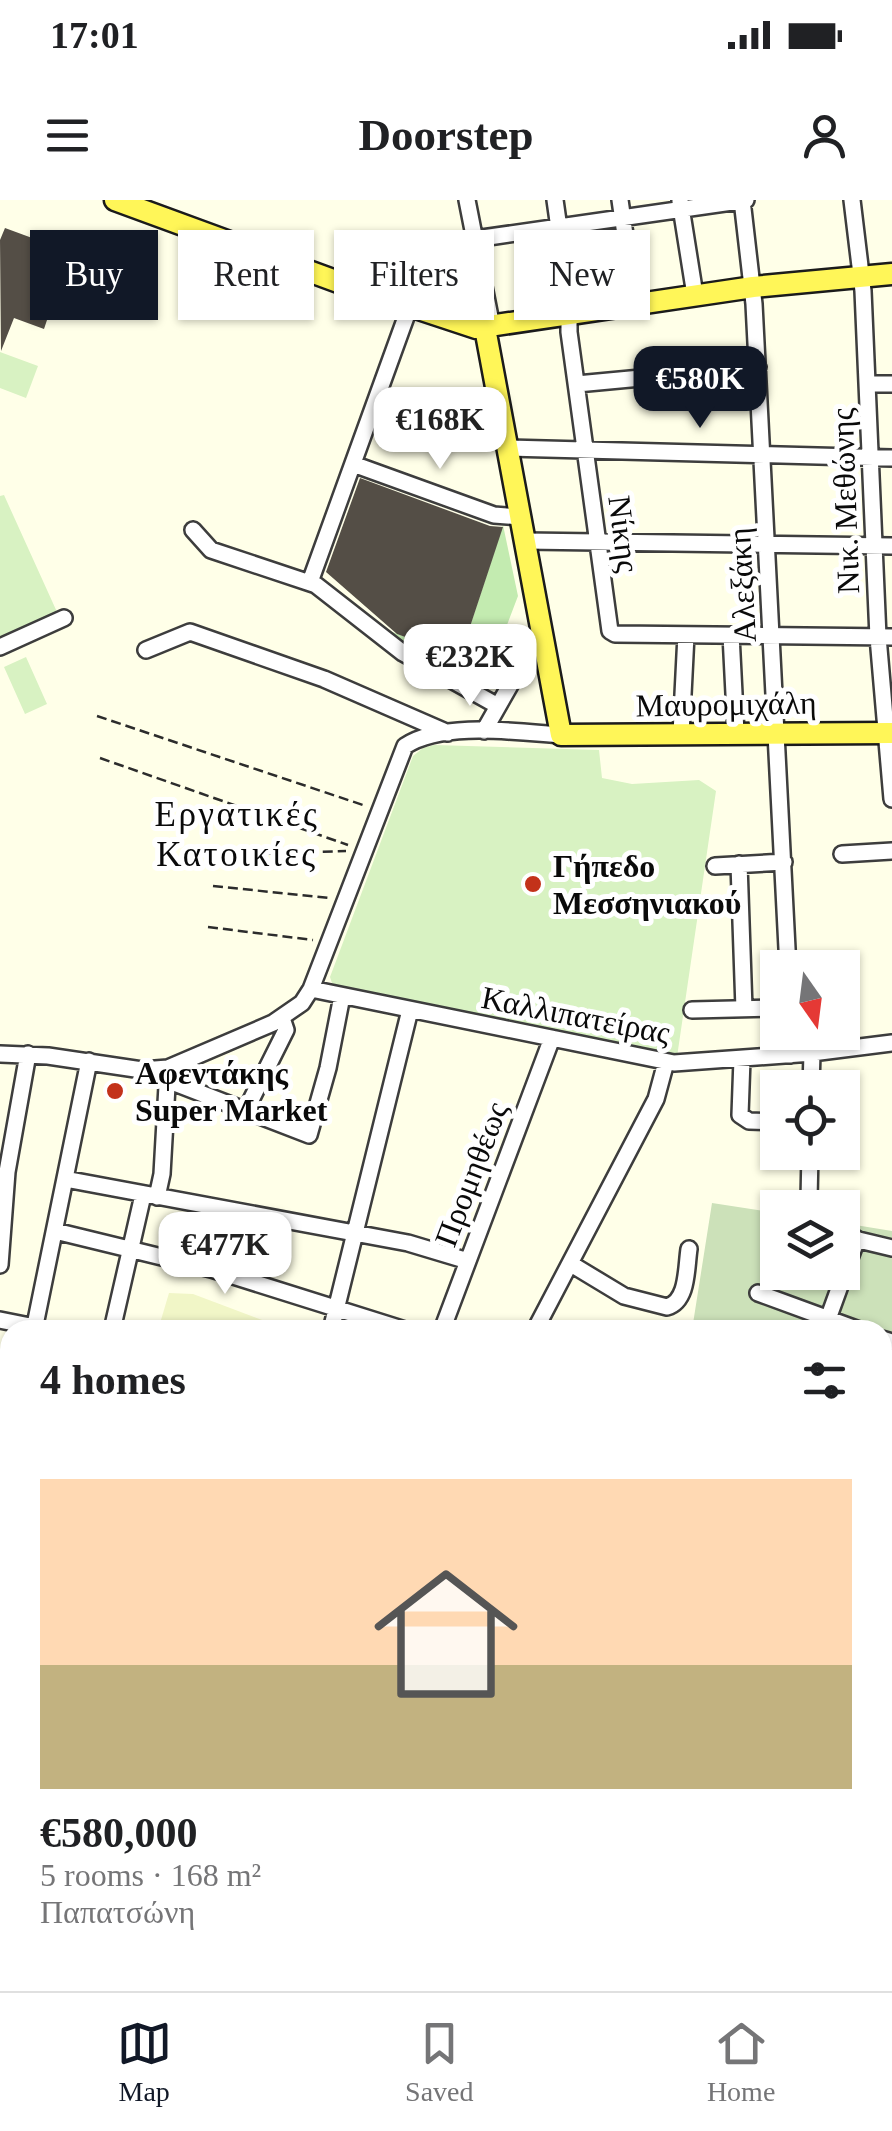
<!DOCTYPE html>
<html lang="en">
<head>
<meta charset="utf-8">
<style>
	body { margin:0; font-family:"Times New Roman",serif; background:#f2f2f2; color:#202124; height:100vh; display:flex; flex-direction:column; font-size:38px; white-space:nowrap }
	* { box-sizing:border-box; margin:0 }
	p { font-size:32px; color:#757577 }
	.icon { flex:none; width:55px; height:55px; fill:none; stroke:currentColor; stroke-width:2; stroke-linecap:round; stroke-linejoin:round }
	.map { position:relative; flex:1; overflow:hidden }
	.side { position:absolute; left:0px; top:1120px; width:892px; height:672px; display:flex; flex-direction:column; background:#fff; border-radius:30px 30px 0 0; box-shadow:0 2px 8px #0004 }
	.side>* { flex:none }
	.banner { position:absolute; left:30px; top:30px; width:832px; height:90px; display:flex; gap:20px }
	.needle { width:65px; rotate:166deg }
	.buttons { position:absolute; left:760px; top:750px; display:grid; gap:20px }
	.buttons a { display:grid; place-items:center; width:100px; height:100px; border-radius:0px; background:#fff; box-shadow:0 2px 8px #0004; font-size:50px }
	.price { position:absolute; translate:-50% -85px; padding:0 22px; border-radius:20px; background:#fff; color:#222; font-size:32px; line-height:65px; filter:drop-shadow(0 2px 5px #0008) }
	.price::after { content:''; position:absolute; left:50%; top:60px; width:30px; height:22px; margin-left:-15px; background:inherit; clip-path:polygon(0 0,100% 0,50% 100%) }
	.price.selected { background:#111827; color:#fff }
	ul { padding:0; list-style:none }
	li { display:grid; align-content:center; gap:20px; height:530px; padding:0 40px }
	li span { display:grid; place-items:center; height:310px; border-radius:0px; color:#555 }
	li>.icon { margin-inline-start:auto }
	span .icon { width:180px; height:180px; fill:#fffc; stroke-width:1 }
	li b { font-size:42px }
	h2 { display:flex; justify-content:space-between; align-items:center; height:120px; padding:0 40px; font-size:42px }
	.chip { padding:0 35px; border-radius:0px; background:#fff; box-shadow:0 2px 8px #0004; font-size:35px; line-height:90px }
	.chip.selected { background:#111827; color:#fff }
	.status { display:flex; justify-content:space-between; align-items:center; height:70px; padding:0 50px; background:#fff; direction:ltr }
	.status svg { height:28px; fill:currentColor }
	header { display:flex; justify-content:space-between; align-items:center; height:130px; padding:0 40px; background:#fff; font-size:45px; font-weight:800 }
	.dock { display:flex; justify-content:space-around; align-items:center; height:140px; border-top:2px solid #e0e0e0; background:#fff; font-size:28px; color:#757577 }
	.dock a { display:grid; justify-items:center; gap:5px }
	.dock .selected { color:#111827 }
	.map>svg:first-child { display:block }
	.farmland { fill:#f1f6c7 }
	.green { fill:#c3ebb0 }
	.cemetery { fill:#cce1b9 }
	.pitch { fill:#d8f2c2 }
	.building { fill:#544e46 }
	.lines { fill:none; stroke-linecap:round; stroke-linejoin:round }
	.minor-casing { stroke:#3d3d3d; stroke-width:20 }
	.major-casing { stroke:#1b1b1b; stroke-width:25 }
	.path { stroke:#2c2c2c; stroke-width:2.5; stroke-dasharray:10 5; stroke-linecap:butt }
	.minor { stroke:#fff; stroke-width:15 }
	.major { stroke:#fff658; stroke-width:20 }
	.poi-dot { fill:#c3321a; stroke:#fff; stroke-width:4 }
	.labels { text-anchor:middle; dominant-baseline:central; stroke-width:10; stroke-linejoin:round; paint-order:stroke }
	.street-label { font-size:32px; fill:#0a0a0a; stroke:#fff }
	.poi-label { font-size:32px; font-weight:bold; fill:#0a0a0a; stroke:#fff; text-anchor:start }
	.neighbourhood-label { font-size:35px; letter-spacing:2.5px; fill:#0a0a0a; stroke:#fff }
</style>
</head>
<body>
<div class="status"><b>17:01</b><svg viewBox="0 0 49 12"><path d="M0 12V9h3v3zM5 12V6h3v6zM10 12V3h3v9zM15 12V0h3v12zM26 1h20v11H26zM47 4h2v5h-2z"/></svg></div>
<header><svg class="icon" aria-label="menu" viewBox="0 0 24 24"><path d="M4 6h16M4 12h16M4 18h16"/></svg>Doorstep<svg class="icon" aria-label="person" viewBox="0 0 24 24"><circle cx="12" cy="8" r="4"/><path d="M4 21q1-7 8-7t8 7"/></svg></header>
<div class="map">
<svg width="892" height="1791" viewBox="0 0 892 1791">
	<rect width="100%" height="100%" fill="#ffffe8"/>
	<path class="farmland" d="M169,1093L193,1094L289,1130H158Z"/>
	<path class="green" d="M503,325L518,396L496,454L445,471L432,466L373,421L387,430L460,457Z"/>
	<path class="cemetery" d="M712,1003L777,1013L778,1072H842L843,1023L892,1031V1233L883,1230L882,1130H692Z"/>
	<path class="pitch" d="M0,152L38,166L26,198L0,188Z
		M4,295L57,412L0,438V296Z
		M26,457L47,504L25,514L4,467Z
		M434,545L599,550L602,578L632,584L699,580L716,591L677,857L340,789L332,783L330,777L413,556L423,548Z"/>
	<path class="building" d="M5,28L43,42L36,58L42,68L58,74L57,78L64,81L59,93L65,95L56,119L48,117L44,129L14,118L1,151L0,40Z
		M360,278L490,326L503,327L460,457L397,434L326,372Z"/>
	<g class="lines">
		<defs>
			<path id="minor" d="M467,0L492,127
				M555,0L569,99V132L610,431L615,434L892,437
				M620,0L635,104
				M742,0L754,104L788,768
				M852,0L863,91L878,437L892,599
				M680,1L695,95
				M475,39L746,0
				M577,184L758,167
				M867,184H892
				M508,248L892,258
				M353,264L494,315L520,317
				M193,330L211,350L316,385L403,453L498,506
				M525,341L892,346
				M310,382L410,106
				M731,435L736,533
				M0,447L64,418
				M146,450L190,432L324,479L448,533
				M484,531L542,429
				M681,534L686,435
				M842,654L892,651
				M739,664L744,809
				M715,666L784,662
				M311,789L674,863L812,853L892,843
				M692,810L778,808
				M790,832L791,855
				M0,854L48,856L142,870L168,868L273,823L302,803L311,789L405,546C443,521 517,532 561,535
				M742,859L740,915L749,921L778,922
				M168,868L177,884L309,935L328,868L342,796
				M811,888L812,853
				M246,910L286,830L282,818
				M65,979L408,1043L468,1061
				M157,997L162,974L168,868
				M809,1000L810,952
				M773,1019L778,1020
				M55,1031L211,1069L405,1130
				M842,1036L892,1048
				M571,1064L624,1096L667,1107C688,1101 686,1069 689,1049
				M0,1065L7,972L28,854
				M758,1093L859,1130
				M0,1120L50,1130
				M34,1130L89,861
				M112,1130L143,995
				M331,1130L410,810
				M442,1130L552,838
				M535,1130L656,899L666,862
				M824,1130L857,1039
				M882,1139L892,1142
				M882,1236L892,1239
				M0,1308L10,1256
				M882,1315L892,1318
				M0,1412L10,1413
				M0,1469L10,1471
				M882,1470L892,1401
				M0,1540L10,1542
				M0,1628L10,1629
				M13,1791L15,1782
				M656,1791V1782"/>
			<path id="major" d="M115,0L352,87L476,128L753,87L892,74
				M485,128L561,535L892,533
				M882,1726L892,1727
				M398,1791L406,1782"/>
		</defs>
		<use href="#minor" class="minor-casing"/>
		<use href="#major" class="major-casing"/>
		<path class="path" d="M97,516L363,605
			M100,558L348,645
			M218,650L257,654L346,651
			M213,686L329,698
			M208,727L313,740"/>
		<use href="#minor" class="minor"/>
		<use href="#major" class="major"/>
	</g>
	<g class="poi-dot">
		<circle cx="533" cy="684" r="10"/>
		<circle cx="115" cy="891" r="10"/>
	</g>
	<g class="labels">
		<g class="street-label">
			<text transform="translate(845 301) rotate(-92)">Νικ. Μεθώνης</text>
			<text transform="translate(624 334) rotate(83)">Νίκης</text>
			<text transform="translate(742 385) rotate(-93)">Αλεξάκη</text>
			<text transform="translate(726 504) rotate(-1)">Μαυρομιχάλη</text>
			<text transform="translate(576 815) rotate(11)">Καλλιπατείρας</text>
			<text transform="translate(471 974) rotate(-69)">Προμηθέως</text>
		</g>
		<g class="poi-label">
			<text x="553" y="666">Γήπεδο<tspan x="553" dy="37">Μεσσηνιακού</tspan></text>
			<text x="135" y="873">Αφεντάκης<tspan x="135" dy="37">Super Market</tspan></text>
		</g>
		<g class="neighbourhood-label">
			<text x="237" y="614">Εργατικές<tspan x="237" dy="40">Κατοικίες</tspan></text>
		</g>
	</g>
</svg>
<div class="buttons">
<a><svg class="needle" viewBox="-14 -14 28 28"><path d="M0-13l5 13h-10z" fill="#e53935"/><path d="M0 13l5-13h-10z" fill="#757577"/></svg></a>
<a><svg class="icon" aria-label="locate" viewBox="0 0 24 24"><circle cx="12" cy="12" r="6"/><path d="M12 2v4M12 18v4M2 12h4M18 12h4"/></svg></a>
<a><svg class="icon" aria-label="layers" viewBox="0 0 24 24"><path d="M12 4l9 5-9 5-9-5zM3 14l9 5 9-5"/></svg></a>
</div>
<b class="price selected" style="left:700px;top:231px">€580K</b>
<b class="price" style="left:440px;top:272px">€168K</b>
<b class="price" style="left:470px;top:509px">€232K</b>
<b class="price" style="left:225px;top:1097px">€477K</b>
<div class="banner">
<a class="chip selected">Buy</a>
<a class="chip">Rent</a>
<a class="chip">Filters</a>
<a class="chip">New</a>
</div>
<section class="side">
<h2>4 homes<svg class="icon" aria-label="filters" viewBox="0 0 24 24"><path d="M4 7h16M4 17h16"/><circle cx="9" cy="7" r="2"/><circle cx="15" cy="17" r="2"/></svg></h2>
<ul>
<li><span style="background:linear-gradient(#ffd9b3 60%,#c2b280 0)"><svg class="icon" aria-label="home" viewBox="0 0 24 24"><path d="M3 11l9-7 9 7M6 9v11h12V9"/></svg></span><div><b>€580,000</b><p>5 rooms · 168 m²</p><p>Παπατσώνη</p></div></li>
</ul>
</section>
</div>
<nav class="dock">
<a class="selected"><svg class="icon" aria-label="map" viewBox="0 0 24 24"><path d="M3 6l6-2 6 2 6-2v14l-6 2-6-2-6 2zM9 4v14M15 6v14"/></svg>Map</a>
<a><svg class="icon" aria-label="saved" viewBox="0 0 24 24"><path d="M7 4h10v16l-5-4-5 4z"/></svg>Saved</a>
<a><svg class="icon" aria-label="home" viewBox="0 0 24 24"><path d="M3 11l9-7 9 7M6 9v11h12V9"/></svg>Home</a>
</nav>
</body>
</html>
